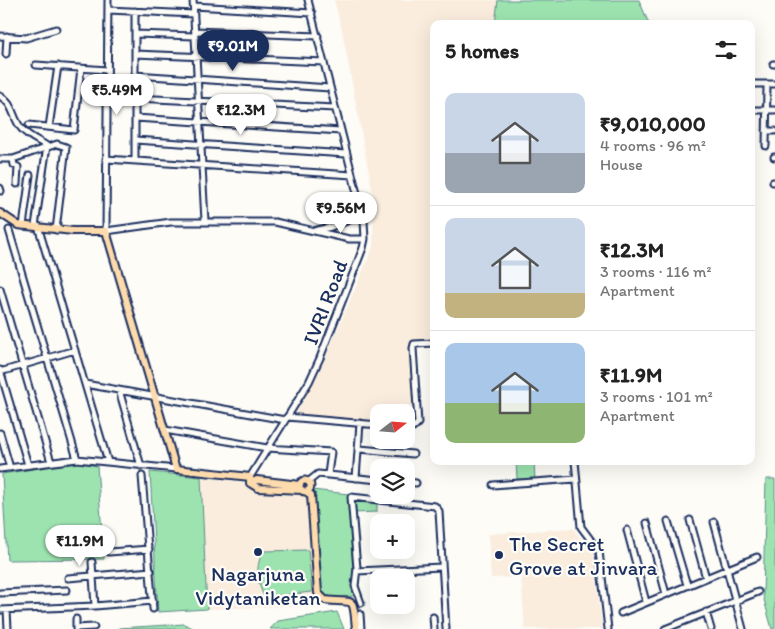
<!DOCTYPE html>
<html lang="en">
<head>
<meta charset="utf-8">
<style>
	body { margin:0; font-family:Itim,sans-serif; background:#f6f6f6; color:#222; height:100vh; display:flex; flex-direction:column; font-size:19px; white-space:nowrap }
	* { box-sizing:border-box; margin:0 }
	p { font-size:16px; color:#767676 }
	.icon { flex:none; width:28px; height:28px; fill:none; stroke:currentColor; stroke-width:2; stroke-linecap:round; stroke-linejoin:round }
	.map { position:relative; flex:1; overflow:hidden }
	.sheet { position:absolute; left:430px; top:20px; width:325px; height:445px; display:flex; flex-direction:column; background:#fff; border-radius:10px; box-shadow:0 5px 20px #0002 }
	.sheet>* { flex:none }
	.needle { width:32px; rotate:73deg }
	.fabs { position:absolute; left:370px; top:404px; display:grid; gap:10px }
	.fabs a { display:grid; place-items:center; width:45px; height:45px; border-radius:10px; background:#fff; box-shadow:0 5px 20px #0002; font-size:25px }
	.price { position:absolute; translate:-50% -42px; padding:0 11px; border-radius:18px; background:#fff; color:#222; font-size:16px; line-height:32px; filter:drop-shadow(0 1px 2px #0008) }
	.price::after { content:''; position:absolute; left:50%; top:30px; width:15px; height:11px; margin-left:-8px; background:inherit; clip-path:polygon(0 0,100% 0,50% 100%) }
	.price.selected { background:#1b2f5e; color:#fff }
	ul { padding:0; list-style:none }
	li { display:flex; align-items:center; gap:15px; height:125px; padding:0 15px }
	li+li { border-top:1px solid #e0e0e0 }
	li span { display:grid; place-items:center; flex:none; width:140px; height:100px; border-radius:10px; color:#555 }
	li>.icon { margin-inline-start:auto }
	span .icon { width:60px; height:60px; fill:#fffc; stroke-width:1 }
	li b { font-size:21px }
	h2 { display:flex; justify-content:space-between; align-items:center; height:60px; padding:0 15px; font-size:21px }
	.map>svg:first-child { display:block }
	.built { fill:#faedde }
	.green { fill:#9de3b0; stroke:#5c8987 }
	.lines { fill:none; stroke-linecap:round; stroke-linejoin:round }
	.minor-casing { stroke:#1b2f5e; stroke-width:9 }
	.major-casing { stroke:#1b2f5e; stroke-width:10 }
	.minor { stroke:#fdfcf7; stroke-width:5 }
	.major { stroke:#fedbac; stroke-width:6 }
	.poi-dot { fill:#1b2f5e; stroke:#fdfcf7; stroke-width:2 }
	.labels { text-anchor:middle; dominant-baseline:central; stroke-width:4.5; stroke-linejoin:round; paint-order:stroke }
	.street-label { font-size:21px; fill:#1b2f5e; stroke:#fdfcf7 }
	.poi-label { font-size:21px; fill:#1b2f5e; stroke:#fdfcf7; text-anchor:start }
</style>
</head>
<body>
<div class="map">
<svg width="775" height="629" viewBox="0 0 775 629">
	<rect width="100%" height="100%" fill="#fdfcf7"/>
	<filter id="ink" filterUnits="userSpaceOnUse"><feTurbulence type="fractalNoise" baseFrequency=".02" numOctaves="2"/><feDisplacementMap in="SourceGraphic" scale="10" xChannelSelector="R" yChannelSelector="G"/><feConvolveMatrix kernelMatrix="1 2 1 2 8 2 1 2 1" color-interpolation-filters="sRGB"/></filter>
	<g filter="url(#ink)">
		<path class="built" d="M334,0H498L495,24H434V341L413,342L410,344L415,423L412,426L406,425V412H379V423L297,416L296,413L321,368L373,247L374,200L342,30Z
			M201,477L243,482L251,490L303,494L308,498L315,605L207,609Z
			M573,528L594,555L602,629H525L521,577L491,578L488,534Z"/>
		<path class="green" d="M498,0H639L649,24H495Z
			M516,461H534L535,479H517Z
			M77,462L97,466L104,559L7,560L2,474Z
			M150,472L201,477L207,609L158,612Z
			M766,479H775V629H772L763,596Z
			M312,490L349,494L354,596L327,598L322,592Z
			M377,500V512L354,513L353,502Z
			M308,550L312,592L264,597C257,581 255,567 263,551Z
			M337,612L344,629H270L278,621Z
			M184,624L195,629H118L119,628Z"/>
		<g class="lines">
			<defs>
				<path id="minor" d="M108,0L106,231L171,222H275L349,239H365
					M193,0L205,221
					M194,6L312,13
					M108,10L194,14
					M195,31L318,36
					M135,34L195,36
					M0,36L26,38L56,29
					M6,54L7,36
					M135,54L324,62
					M773,64H775
					M36,65L107,70
					M135,75L330,88
					M751,84H775
					M0,96C14,104 12,117 21,128C27,136 39,141 47,146
					M135,98L335,108
					M751,110H775
					M135,118L341,131
					M29,125L74,130L81,68
					M49,127L58,66
					M766,131H775
					M135,140L346,154
					M766,146L767,84
					M774,157H775
					M0,159H13L57,144L66,147L56,230
					M13,159L14,165L18,167L17,184
					M106,159L352,175
					M135,160V11
					M773,182H775
					M0,188L1,191
					M23,226L30,175
					M35,226L47,146
					M38,226L108,462
					M9,230L77,459
					M317,230L331,227L362,215
					M0,289L51,462
					M0,370L28,465
					M0,372L75,350
					M85,384L285,420
					M119,390L141,466
					M287,417L379,425
					M406,427L413,428L418,423L413,348L414,344L434,343
					M165,430L267,448L331,452L328,474
					M0,433L10,468
					M360,449L413,454
					M575,461L581,527L599,551L608,629
					M0,469L77,459L176,469
					M142,476L153,609
					M250,477L309,382L320,358L363,248L365,239L364,221L308,0
					M356,478L360,423
					M308,482L318,474L379,480
					M406,482L416,483
					M493,485L576,479
					M690,520L706,578
					M668,521L687,585
					M714,522L743,629
					M647,523L666,594
					M627,530L646,602
					M109,552L149,549
					M357,571L442,567
					M68,578L151,571
					M0,593L67,590
					M361,603L355,586L357,568L351,497L435,506L439,511L446,629
					M95,606L153,601
					M0,610L95,606L92,562
					M7,610L8,629
					M706,612L711,629
					M621,613L757,557
					M360,614L361,629
					M433,617L434,629
					M76,619V629
					M76,628L94,627
					M665,629L758,592"/>
				<path id="major" d="M0,213L18,225L73,231H106L176,469L250,477V483
					M299.5 486a5.5 5.5 0 1 1 11 0a5.5 5.5 0 1 1-11 0Z
					M250,483L258,488L302,490
					M250,483L257,480L300,485
					M307,492L311,495L318,593L325,600C355,604 353,593 356,629"/>
			</defs>
			<use href="#minor" class="minor-casing"/>
			<use href="#major" class="major-casing"/>
			<use href="#minor" class="minor"/>
			<use href="#major" class="major"/>
		</g>
	</g>
	<g class="poi-dot">
		<circle cx="258" cy="552" r="5"/>
		<circle cx="499" cy="555" r="5"/>
	</g>
	<g class="labels">
		<g class="street-label">
			<text transform="translate(325 302) rotate(-69)">IVRI Road</text>
		</g>
		<g class="poi-label">
			<text x="509" y="543">The Secret<tspan x="509" dy="24">Grove at Jinvara</tspan></text>
			<text x="258" y="573" text-anchor="middle">Nagarjuna<tspan x="258" dy="24">Vidytaniketan</tspan></text>
		</g>
	</g>
</svg>
<div class="fabs">
<a><svg class="needle" viewBox="-14 -14 28 28"><path d="M0-13l5 13h-10z" fill="#e53935"/><path d="M0 13l5-13h-10z" fill="#767676"/></svg></a>
<a><svg class="icon" aria-label="layers" viewBox="0 0 24 24"><path d="M12 4l9 5-9 5-9-5zM3 14l9 5 9-5"/></svg></a>
<a>+</a>
<a>−</a>
</div>
<b class="price selected" style="left:233px;top:72px">₹9.01M</b>
<b class="price" style="left:117px;top:116px">₹5.49M</b>
<b class="price" style="left:241px;top:136px">₹12.3M</b>
<b class="price" style="left:341px;top:234px">₹9.56M</b>
<b class="price" style="left:80px;top:567px">₹11.9M</b>
<section class="sheet">
<h2>5 homes<svg class="icon" aria-label="filters" viewBox="0 0 24 24"><path d="M4 7h16M4 17h16"/><circle cx="9" cy="7" r="2"/><circle cx="15" cy="17" r="2"/></svg></h2>
<ul>
<li><span style="background:linear-gradient(#c9d6e8 60%,#9aa5b1 0)"><svg class="icon" aria-label="home" viewBox="0 0 24 24"><path d="M3 11l9-7 9 7M6 9v11h12V9"/></svg></span><div><b>₹9,010,000</b><p>4 rooms · 96 m²</p><p>House</p></div></li>
<li><span style="background:linear-gradient(#c9d6e8 75%,#c2b280 0)"><svg class="icon" aria-label="home" viewBox="0 0 24 24"><path d="M3 11l9-7 9 7M6 9v11h12V9"/></svg></span><div><b>₹12.3M</b><p>3 rooms · 116 m²</p><p>Apartment</p></div></li>
<li><span style="background:linear-gradient(#a9c7e8 60%,#8fb573 0)"><svg class="icon" aria-label="home" viewBox="0 0 24 24"><path d="M3 11l9-7 9 7M6 9v11h12V9"/></svg></span><div><b>₹11.9M</b><p>3 rooms · 101 m²</p><p>Apartment</p></div></li>
</ul>
</section>
</div>
</body>
</html>
